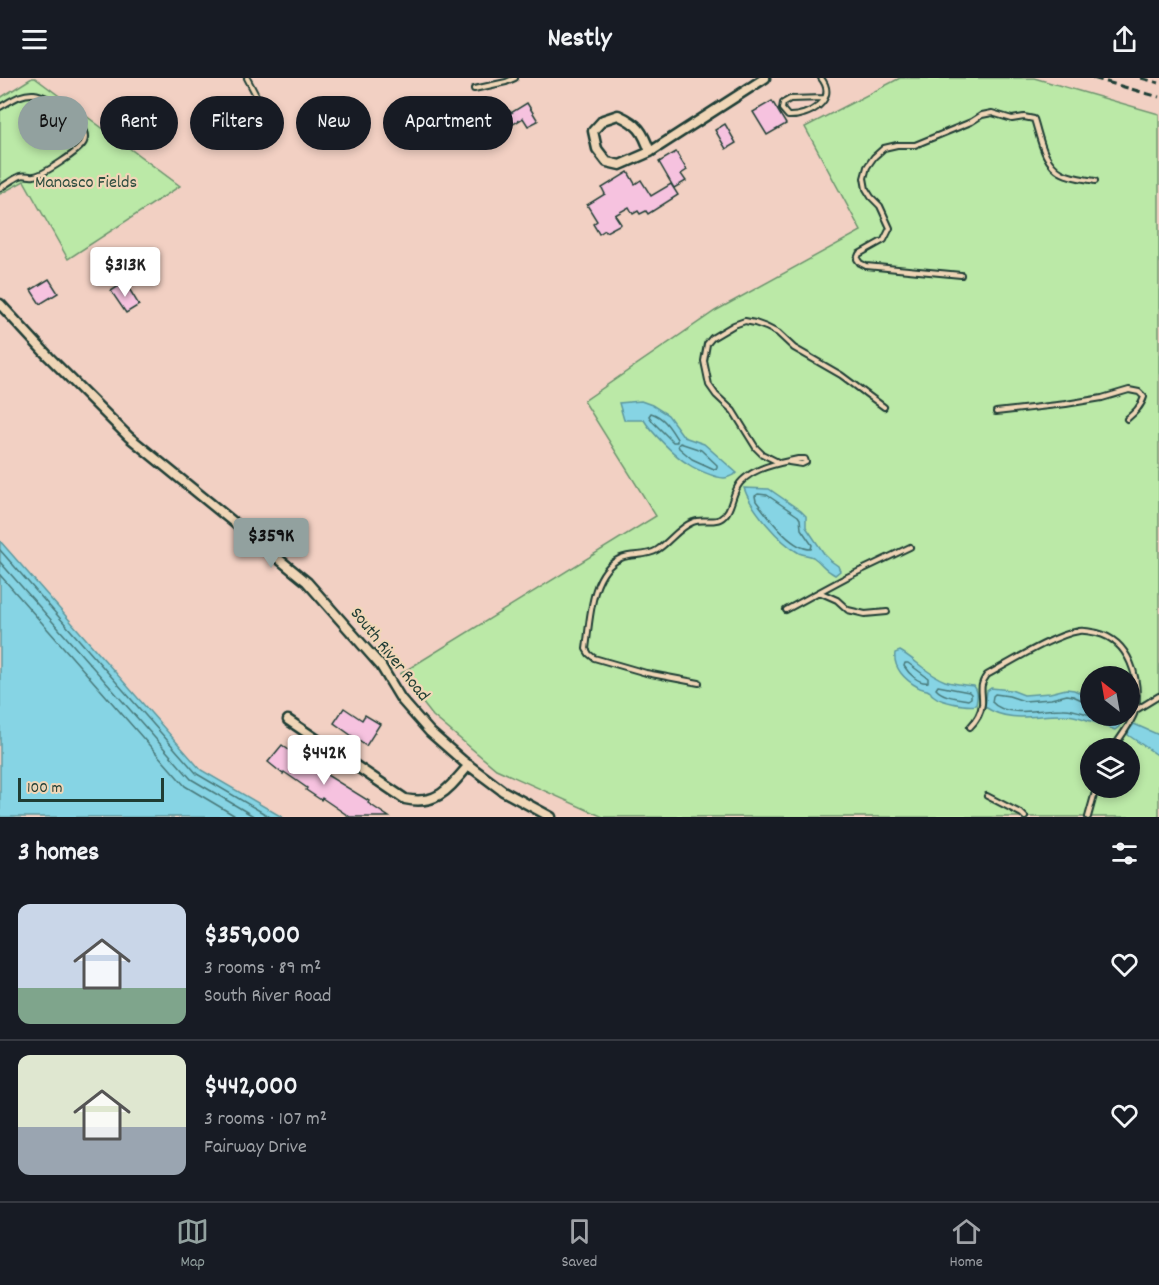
<!DOCTYPE html>
<html lang="en">
<head>
<meta charset="utf-8">
<style>
	body { margin:0; font-family:Dekko,sans-serif; background:#20242c; color:#f1f3f6; height:100vh; display:flex; flex-direction:column; font-size:22px; white-space:nowrap }
	* { box-sizing:border-box; margin:0 }
	p { font-size:20px; color:#9ea1a6 }
	.icon { flex:none; width:33px; height:33px; fill:none; stroke:currentColor; stroke-width:2; stroke-linecap:round; stroke-linejoin:round }
	.map { position:relative; height:739px; overflow:hidden }
	.sheet { display:flex; flex-direction:column; background:#171b24; flex:1 }
	.sheet>* { flex:none }
	.hud { position:absolute; left:18px; top:18px; width:600px; height:54px; display:flex; gap:12px }
	.needle { width:39px; rotate:329deg }
	.buttons { position:absolute; left:1080px; top:588px; display:grid; gap:12px }
	.buttons a { display:grid; place-items:center; width:60px; height:60px; border-radius:50%; background:#171b24; box-shadow:0 3px 9px #0003; font-size:30px }
	.scale { position:absolute; left:18px; bottom:15px; width:146px; box-sizing:border-box; padding-left:6px; border:3px solid #1f3d34; border-top:0; font-size:16px; line-height:21px; white-space:nowrap; color:#1f3d34; -webkit-text-stroke:4px #f0d6b7; paint-order:stroke }
	.price { position:absolute; translate:-50% -51px; padding:0 14px; border-radius:6px; background:#fff; color:#222; font-size:20px; line-height:39px; filter:drop-shadow(0 2px 3px #0008) }
	.price::after { content:''; position:absolute; left:50%; top:36px; width:18px; height:14px; margin-left:-9px; background:inherit; clip-path:polygon(0 0,100% 0,50% 100%) }
	.price.active { background:#92a19f; color:#111 }
	ul { padding:0; list-style:none }
	li { display:flex; align-items:center; gap:18px; height:150px; padding:0 18px }
	li+li { border-top:2px solid #363941 }
	li span { display:grid; place-items:center; flex:none; width:168px; height:120px; border-radius:12px; color:#555 }
	li>.icon { margin-inline-start:auto }
	span .icon { width:72px; height:72px; fill:#fffc; stroke-width:1 }
	li b { font-size:26px }
	h2 { display:flex; justify-content:space-between; align-items:center; height:72px; padding:0 18px; font-size:26px }
	.chip { padding:0 21px; border-radius:27px; background:#171b24; box-shadow:0 3px 9px #0003; font-size:21px; line-height:54px }
	.chip.active { background:#92a19f; color:#111 }
	header { display:flex; justify-content:space-between; align-items:center; height:78px; padding:0 18px; background:#171b24; font-size:27px; font-weight:700 }
	.dock { display:flex; justify-content:space-around; align-items:center; height:84px; border-top:2px solid #363941; background:#171b24; font-size:16px; color:#9ea1a6 }
	.dock a { display:grid; justify-items:center; gap:3px }
	.dock .active { color:#92a19f }
	.map>svg:first-child { display:block }
	.green { fill:#bbe9a7; stroke:#6d936e; stroke-width:1.5; fill-rule:evenodd }
	.water { fill:#86d4e4; stroke:#5d989e; stroke-width:1.5 }
	.lines { fill:none; stroke-linecap:round; stroke-linejoin:round }
	.shore { stroke:#48797a; stroke-width:1.5 }
	.building { fill:#f6c2df; stroke:#1f3d34; stroke-width:1.5 }
	.service-casing { stroke:#1f3d34; stroke-width:8 }
	.minor-casing { stroke:#1f3d34; stroke-width:13 }
	.service { stroke:#f0d6b7; stroke-width:4 }
	.minor { stroke:#f0d6b7; stroke-width:8 }
	.rail { stroke:#1f3d34; stroke-width:3; stroke-dasharray:9 4.5; stroke-linecap:butt }
	.labels { text-anchor:middle; dominant-baseline:central; stroke-width:4.5; stroke-linejoin:round; paint-order:stroke }
	.park-label { font-size:18px; fill:#2f4e40; stroke:#f0d6b7 }
	.street-label { font-size:18px; fill:#1f3d34; stroke:#f0d6b7 }
</style>
</head>
<body>
<header><svg class="icon" aria-label="menu" viewBox="0 0 24 24"><path d="M4 6h16M4 12h16M4 18h16"/></svg>Nestly<svg class="icon" aria-label="share" viewBox="0 0 24 24"><path d="M12 15V3M7 8l5-5 5 5M5 13v7h14v-7"/></svg></header>
<div class="map">
<svg width="1159" height="739" viewBox="0 0 1159 739">
	<rect width="100%" height="100%" fill="#f2d0c3"/>
	<filter id="ink" filterUnits="userSpaceOnUse"><feTurbulence type="fractalNoise" baseFrequency=".0167" numOctaves="2"/><feDisplacementMap in="SourceGraphic" scale="12" xChannelSelector="R" yChannelSelector="G"/><feConvolveMatrix kernelMatrix="1 2 1 2 8 2 1 2 1" color-interpolation-filters="sRGB"/></filter>
	<g filter="url(#ink)">
		<path class="green" d="M32,0H35L180,108L68,181L24,103L0,116V20Z
			M900,0H1034L1159,36V739H603L496,691L433,638L400,596L656,438L584,323L715,233L861,153L805,49ZM1090,598H1130V638H1090ZM1090,670H1130V710H1090Z"/>
		<path class="water" d="M641,323L652,327L668,337L684,359L704,366L737,395C733,397 729,400 724,400C716,400 695,391 688,386C676,379 651,354 644,342H624L619,325Z
			M744,410L769,411L801,433L806,438V449L825,477L831,483L838,488L840,493L835,497C823,491 822,485 813,479C809,477 803,477 799,475C779,464 751,431 744,410Z
			M0,463L201,692L282,739H0Z
			M900,573C915,581 928,597 945,603C954,606 964,607 974,608C979,614 977,620 976,627C966,629 941,624 934,618C927,613 935,616 927,612C924,611 920,611 918,609C905,602 893,590 895,575Z
			M991,610L1011,612L1024,617L1050,615L1066,611L1074,612L1090,619V638H1123C1123,644 1121,648 1115,652C1102,647 1078,637 1065,637C1036,636 1011,646 985,629L987,613Z
			M1134,646L1159,657V678L1128,657L1129,652Z"/>
		<g class="lines">
			<path class="shore" d="M651,335C664,339 670,350 677,361V364H673L653,344L649,338Z
				M680,365L701,372L717,387V390L714,391L692,381L679,370L678,367Z
				M758,416L767,417L798,438L800,441L801,451L812,467L811,471C790,471 768,438 756,423L755,418Z
				M0,472L197,696L270,739
				M0,484L191,701L255,739
				M0,497L185,708L237,739
				M905,585H908L928,600V604C919,606 909,596 904,588Z
				M938,608L969,614L971,616V620L968,622C958,620 943,619 936,611Z
				M1090,625L1086,624L1073,618L1067,617L1051,621L1024,623L1009,618L995,616L993,618L992,624C1005,640 1044,631 1062,631C1072,630 1081,634 1090,637"/>
		</g>
		<path class="building" d="M772,23L786,46L767,57L753,34Z
			M527,25L538,43L528,48L523,40L507,50L500,39L510,33L511,35Z
			M725,46L736,65L726,71L715,52Z
			M676,74L687,92L681,96L686,103L674,110L659,84Z
			M628,94L635,106L641,102L651,118L671,106L678,117L648,136L646,133L640,136L638,133L633,136L629,129L615,137L621,146L606,154L605,152L599,156L593,146L597,143L587,127L605,116L602,110Z
			M49,201L58,215L40,226L31,212Z
			M125,204L139,227L126,235L111,213Z
			M344,630L362,642L365,637L380,646L366,668L334,645Z
			M282,667L318,694L319,692L369,723L368,725L389,739H350L322,720L321,722L306,712L307,710L284,694L283,696L268,684Z"/>
		<g class="lines">
			<defs>
				<path id="service" d="M247,0L259,23
					M821,0C839,22 808,39 788,38L782,31L783,25L790,21L824,20
					M474,11L506,4L515,0
					M0,29C11,23 21,15 34,16C49,17 92,47 84,64C80,73 43,97 34,98C29,99 25,96 20,98C13,101 7,106 0,110
					M961,197L866,188L860,185L857,181L859,176L884,162L890,150L880,128L871,119L866,111L864,100L867,89L874,79L884,70L897,67H915L971,44L982,37L992,35L1012,41L1024,39L1034,41C1040,59 1043,85 1062,95C1072,100 1085,101 1095,103
					M996,334L1066,326L1102,320L1129,312L1139,314L1144,319C1141,329 1134,335 1127,341
					M789,384L802,386L806,384L805,381H798L780,385L762,376L756,370L733,333L716,317L709,307L704,283L707,266L712,260L734,247L745,243L755,245L766,249L778,255L794,270L841,297L884,329
					M819,514L847,499L910,469
					M786,532L819,514L837,522L848,532L865,536L887,534
					M699,605L646,595L594,580L589,576L586,571C590,543 590,494 621,480C632,475 646,479 657,472C670,464 678,450 693,444C701,440 712,445 720,441C733,434 731,416 740,405C749,394 767,388 780,385
					M1136,632L1159,618
					M970,649C976,643 981,635 982,626C983,613 978,609 987,597C1011,584 1054,557 1079,553C1085,552 1092,554 1097,555C1130,563 1140,601 1136,630C1134,642 1120,660 1113,670
					M987,718L1022,736L1025,739
					M1088,739L1095,714V710"/>
				<path id="minor" d="M650,74C643,53 638,46 618,37L603,42L593,53L597,71L607,84L620,87L650,74L765,0
					M0,226L49,279L129,359L307,504L381,588L401,621L430,654L463,683L503,713L551,739
					M288,642L405,721C438,728 449,710 469,687"/>
			</defs>
			<use href="#service" class="service-casing"/>
			<use href="#minor" class="minor-casing"/>
			<use href="#service" class="service"/>
			<use href="#minor" class="minor"/>
			<path class="rail" d="M1093,0L1159,19
				M1141,0L1159,5"/>
		</g>
	</g>
	<g class="labels">
		<g class="park-label">
			<text x="86" y="105">Manasco Fields</text>
		</g>
		<g class="street-label">
			<text transform="translate(389 577) rotate(51)">South River Road</text>
		</g>
	</g>
</svg>
<div class="buttons">
<a><svg class="needle" viewBox="-14 -14 28 28"><path d="M0-13l5 13h-10z" fill="#e53935"/><path d="M0 13l5-13h-10z" fill="#9ea1a6"/></svg></a>
<a><svg class="icon" aria-label="layers" viewBox="0 0 24 24"><path d="M12 4l9 5-9 5-9-5zM3 14l9 5 9-5"/></svg></a>
</div>
<div class="scale">100 m</div>
<b class="price" style="left:125px;top:220px">$313K</b>
<b class="price active" style="left:271px;top:491px">$359K</b>
<b class="price" style="left:324px;top:708px">$442K</b>
<div class="hud">
<a class="chip active">Buy</a>
<a class="chip">Rent</a>
<a class="chip">Filters</a>
<a class="chip">New</a>
<a class="chip">Apartment</a>
</div>
</div>
<section class="sheet">
<h2>3 homes<svg class="icon" aria-label="filters" viewBox="0 0 24 24"><path d="M4 7h16M4 17h16"/><circle cx="9" cy="7" r="2"/><circle cx="15" cy="17" r="2"/></svg></h2>
<ul>
<li><span style="background:linear-gradient(#c9d6e8 70%,#7fa58c 0)"><svg class="icon" aria-label="home" viewBox="0 0 24 24"><path d="M3 11l9-7 9 7M6 9v11h12V9"/></svg></span><div><b>$359,000</b><p>3 rooms · 89 m²</p><p>South River Road</p></div><svg class="icon" aria-label="heart" viewBox="0 0 24 24"><path d="M12 20l-8-8c-3-5 5-10 8-4 3-6 11-1 8 4z"/></svg></li>
<li><span style="background:linear-gradient(#dfe7d0 60%,#9aa5b1 0)"><svg class="icon" aria-label="home" viewBox="0 0 24 24"><path d="M3 11l9-7 9 7M6 9v11h12V9"/></svg></span><div><b>$442,000</b><p>3 rooms · 107 m²</p><p>Fairway Drive</p></div><svg class="icon" aria-label="heart" viewBox="0 0 24 24"><path d="M12 20l-8-8c-3-5 5-10 8-4 3-6 11-1 8 4z"/></svg></li>
</ul>
</section>
<nav class="dock">
<a class="active"><svg class="icon" aria-label="map" viewBox="0 0 24 24"><path d="M3 6l6-2 6 2 6-2v14l-6 2-6-2-6 2zM9 4v14M15 6v14"/></svg>Map</a>
<a><svg class="icon" aria-label="saved" viewBox="0 0 24 24"><path d="M7 4h10v16l-5-4-5 4z"/></svg>Saved</a>
<a><svg class="icon" aria-label="home" viewBox="0 0 24 24"><path d="M3 11l9-7 9 7M6 9v11h12V9"/></svg>Home</a>
</nav>
</body>
</html>
